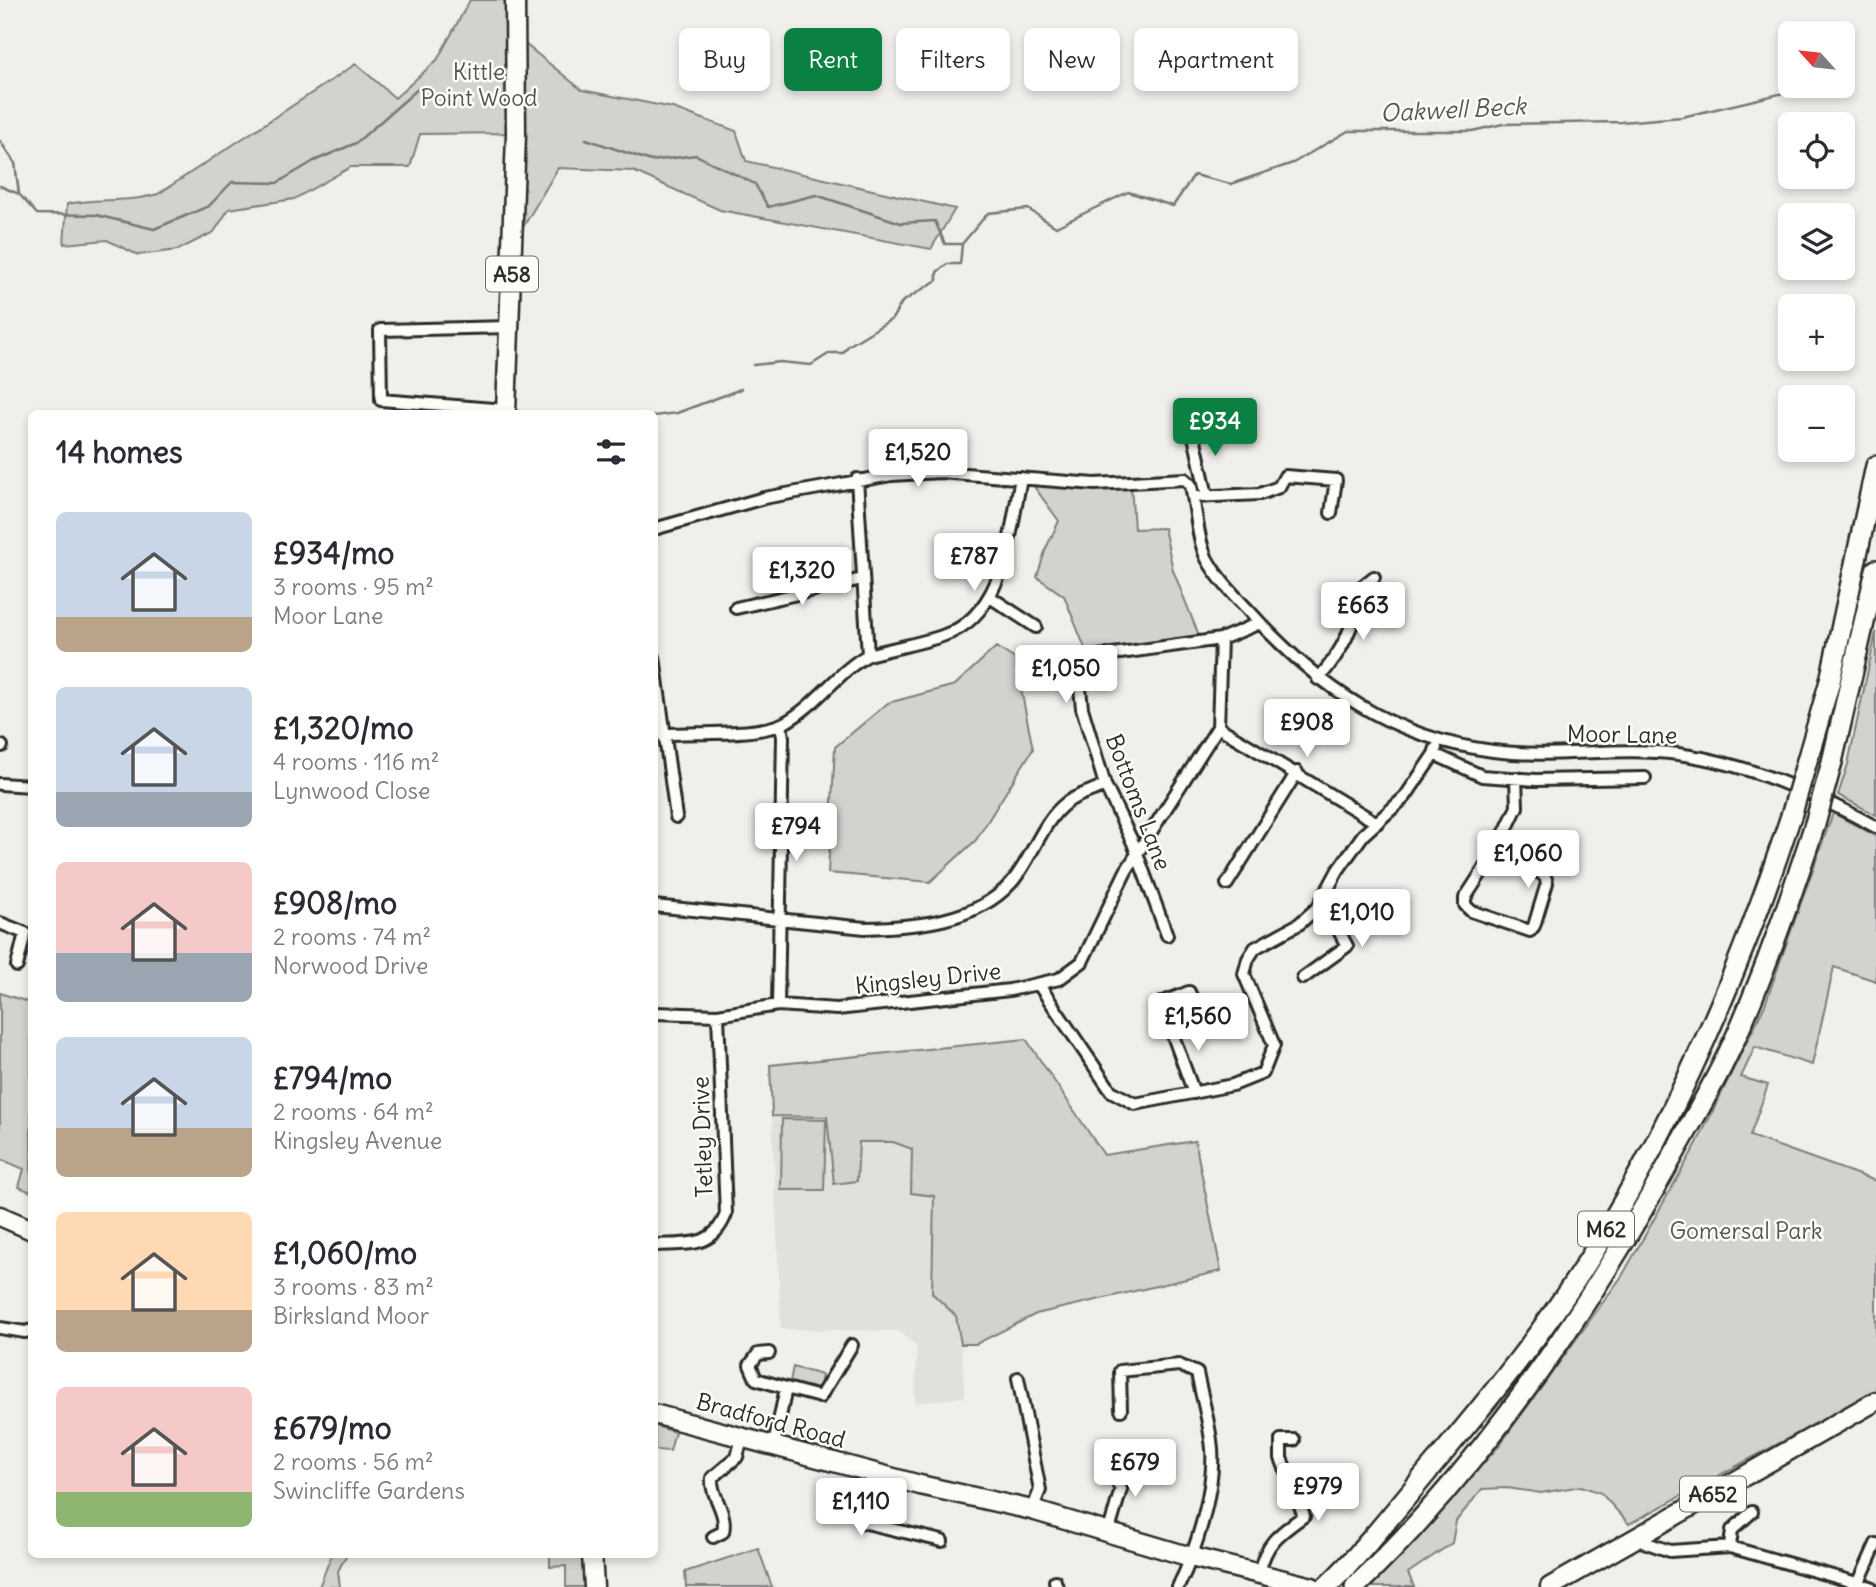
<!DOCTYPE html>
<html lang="en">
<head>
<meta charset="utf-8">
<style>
	body { margin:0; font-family:Delius,sans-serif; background:#f2f2f3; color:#2b2b33; height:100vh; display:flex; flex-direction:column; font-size:26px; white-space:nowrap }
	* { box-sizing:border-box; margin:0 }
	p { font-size:23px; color:#7c7c81 }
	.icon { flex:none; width:38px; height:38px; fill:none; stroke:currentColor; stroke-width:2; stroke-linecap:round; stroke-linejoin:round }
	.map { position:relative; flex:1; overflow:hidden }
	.drawer { position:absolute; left:28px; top:410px; width:630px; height:1148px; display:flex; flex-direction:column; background:#fff; border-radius:10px; box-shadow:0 4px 10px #0003 }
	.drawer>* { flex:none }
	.top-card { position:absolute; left:679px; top:28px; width:665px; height:63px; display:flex; gap:14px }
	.needle { width:46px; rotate:297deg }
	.controls { position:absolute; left:1778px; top:21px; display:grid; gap:14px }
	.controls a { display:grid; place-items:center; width:77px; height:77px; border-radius:10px; background:#fff; box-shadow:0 4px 10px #0003; font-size:35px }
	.price { position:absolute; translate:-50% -60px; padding:0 16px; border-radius:7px; background:#fff; color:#222; font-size:23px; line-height:46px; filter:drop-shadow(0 2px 4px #0008) }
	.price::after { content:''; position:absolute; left:50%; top:42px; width:21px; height:16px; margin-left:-10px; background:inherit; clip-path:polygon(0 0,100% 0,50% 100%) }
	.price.current { background:#0b8043; color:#fff }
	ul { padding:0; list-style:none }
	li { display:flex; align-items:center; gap:21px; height:175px; padding:0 28px }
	li span { display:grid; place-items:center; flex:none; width:196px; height:140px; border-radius:10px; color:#555 }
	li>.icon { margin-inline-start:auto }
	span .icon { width:84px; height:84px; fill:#fffc; stroke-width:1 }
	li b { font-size:30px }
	h2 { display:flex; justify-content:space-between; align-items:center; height:84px; padding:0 28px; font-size:30px }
	.pill { padding:0 24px; border-radius:10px; background:#fff; box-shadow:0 4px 10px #0003; font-size:24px; line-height:63px }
	.pill.current { background:#0b8043; color:#fff }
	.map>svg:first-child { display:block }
	.built { fill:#e1e0dc }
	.green { fill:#d3d2cf; stroke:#7f7e7d; stroke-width:2 }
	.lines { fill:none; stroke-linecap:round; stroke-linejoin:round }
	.stream { stroke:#777775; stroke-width:2.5 }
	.minor-casing { stroke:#2b2b2b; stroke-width:16 }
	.primary-casing { stroke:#2b2b2b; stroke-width:23 }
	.motorway-casing { stroke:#2b2b2b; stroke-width:24 }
	.minor { stroke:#fdfcf7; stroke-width:10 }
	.primary { stroke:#fdfcf7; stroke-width:18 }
	.motorway { stroke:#fdfcf7; stroke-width:19 }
	.motorway-bridge-casing { stroke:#2b2b2b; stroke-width:24; stroke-linecap:butt }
	.motorway-bridge { stroke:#fdfcf7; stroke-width:19 }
	.labels { text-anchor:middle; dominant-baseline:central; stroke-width:5; stroke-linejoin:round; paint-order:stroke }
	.shield { fill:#fdfcf7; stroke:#6a6a68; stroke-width:2 }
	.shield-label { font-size:21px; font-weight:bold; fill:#2b2b2b }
	.park-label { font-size:23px; fill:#555554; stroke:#fdfcf7 }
	.street-label { font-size:23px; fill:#2b2b2b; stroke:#fdfcf7 }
	.water-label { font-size:24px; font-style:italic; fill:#575756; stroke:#fdfcf7 }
</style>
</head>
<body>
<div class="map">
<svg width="1876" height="1587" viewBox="0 0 1876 1587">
	<rect width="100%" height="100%" fill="#f0efeb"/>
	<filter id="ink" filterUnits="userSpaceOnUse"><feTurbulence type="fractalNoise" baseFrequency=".0143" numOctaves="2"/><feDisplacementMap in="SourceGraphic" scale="14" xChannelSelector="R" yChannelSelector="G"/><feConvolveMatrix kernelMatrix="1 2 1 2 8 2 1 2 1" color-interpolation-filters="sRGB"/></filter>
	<g filter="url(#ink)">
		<path class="built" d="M1026,1039L1104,1155L1195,1141L1221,1271L1038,1315L976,1344H961L965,1397L915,1403L917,1346L898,1331L781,1329L770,1065Z"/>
		<path class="green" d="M470,0H506L505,43L525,44L582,90L673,108L736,131L746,161L955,209L931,249L720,210L633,171L558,168L522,229L525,133L420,134L410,167H351L294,199L229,209L214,232L178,250L138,255L107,240L64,244L67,204C98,198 128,203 158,194L356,64L395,98L437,60Z
			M1028,478L1131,484L1134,529L1164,528L1173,570L1201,641L1089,658L1064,596L1037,577L1046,548L1059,521Z
			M1876,632V815L1838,795L1848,764Z
			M996,647L1015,659L1033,749L976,840L930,882L828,873L835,747L888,703L955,685Z
			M1833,813L1876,836V981L1834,967L1812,1065L1755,1047L1741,1077L1768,1085L1750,1136L1876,1181V1391L1629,1524L1601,1493L1581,1486L1541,1493L1507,1488L1482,1489L1456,1521L1452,1543L1408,1573L1414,1587H1371L1498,1447L1622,1276L1697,1143L1764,1007Z
			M0,993L31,1003V1192L19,1187L24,1169L0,1159Z
			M1026,1039L1104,1155L1195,1141L1221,1271L1036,1314L976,1344H961L956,1316L932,1293L934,1196L911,1193L912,1149L893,1142H859L857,1181L834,1184L827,1117L772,1116L770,1065Z
			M782,1119L826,1120L824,1190H781Z
			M793,1367L822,1375L820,1387L813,1392L789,1386Z
			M655,1426L675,1432L670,1451L655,1450Z
			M758,1548L772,1587H686L685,1572Z
			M332,1554H347L338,1571L340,1587H319Z
			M550,1554H582L584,1587H566V1566L550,1567Z"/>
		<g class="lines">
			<path class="stream" d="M586,139L651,161L696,155L755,184L768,207L816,195L901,223L935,221L945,244H962
				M0,141L15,163L19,194L37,214L96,215L154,229L209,206L232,182L277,183L314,161L356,143L419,88
				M0,186L19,194
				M962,244L988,213L1028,209L1056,227L1128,192L1173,206L1194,175L1231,184L1293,163L1348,131H1472L1503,124L1621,122L1682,117L1792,91
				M753,365L780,362L811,365L830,353H843L848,346L892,319L902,302L937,280V272L947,264H960L962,244
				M654,416L677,413L741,389"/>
			<defs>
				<path id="minor" d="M506,410L381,400L380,330L510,327
					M1192,427L1207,496
					M1331,513L1336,480L1285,476L1279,487L1260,494L1193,497C1197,517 1198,541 1207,559C1218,579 1235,596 1250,612C1318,687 1391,738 1493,751C1554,759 1616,746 1678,754C1747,763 1815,794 1876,827
					M654,529L764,498L891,475L940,472L1095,484L1185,479L1191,485L1193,497
					M990,597L1036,627
					M736,608L862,579
					M868,655C893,648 918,644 942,636C1005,616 1010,532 1021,478
					M654,657L676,817
					M1318,679C1342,652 1356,625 1359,589L1374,577
					M1218,727L1377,823
					M654,735C688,731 757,737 784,723C816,706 837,672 868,655L857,479
					M0,746H2
					M1436,748L1434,754L1482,776L1536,780L1645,778
					M0,784L32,786
					M1498,847L1465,898V905L1471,911L1530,931L1534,926L1547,883L1545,876L1498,847L1517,807L1516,778
					M1227,884L1297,772
					M654,906L865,928C914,927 976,922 1011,883C1032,860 1041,822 1066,803C1076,795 1093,791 1105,785
					M0,923L25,933L17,966
					M1167,935L1133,843L1105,785L1082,708L1077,659L1221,639L1260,623
					M1303,978L1347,946L1332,918L1318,907
					M1039,985L1111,1091L1135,1104L1233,1085L1263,1073L1274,1045L1244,974L1248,959L1255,948L1299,924L1318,907L1338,870L1363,835L1405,797L1434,754
					M778,1005L783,737L781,725
					M654,1013L718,1015L778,1005L837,1009L1010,990L1059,979L1082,962L1126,871L1218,727L1221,639
					M1194,1093L1161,1003L1189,992L1196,1007
					M654,1245C687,1243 713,1249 726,1214L718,1015
					M0,1328L25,1332L32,1330
					M769,1353L758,1354L750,1365L756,1379L786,1388L774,1445
					M1018,1378L1040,1490L1032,1510
					M786,1388L820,1397L852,1345
					M1121,1410L1120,1371L1179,1365L1197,1373C1202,1398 1210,1424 1212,1449C1215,1489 1196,1552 1178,1587
					M874,1472L862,1522L942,1541
					M1108,1534L1121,1489L1117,1482V1458
					M713,1537L723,1532C728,1511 710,1496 712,1478L737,1457L742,1438
					M1635,1539L1670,1551L1730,1547L1871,1587
					M1730,1547L1732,1530L1752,1512
					M1259,1573C1266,1542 1279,1534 1304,1516L1281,1458V1440H1294
					M1055,1581L1057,1587
					M1859,1582L1876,1544"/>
				<path id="primary" d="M506,413L516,134L515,0
					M0,1216L32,1230
					M654,1414L920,1485L1032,1510L1191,1557L1312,1587
					M592,1554L594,1587
					M1550,1587L1876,1401"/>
				<path id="motorway" d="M1808,757L1830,681L1876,466
					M1832,762L1876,570
					M1326,1587C1365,1550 1399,1505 1434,1464C1490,1398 1545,1330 1591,1256C1677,1118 1741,968 1792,813
					M1355,1587C1485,1463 1588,1311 1674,1154C1698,1111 1723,1068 1742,1023C1770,958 1793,891 1815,824"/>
			</defs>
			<use href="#minor" class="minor-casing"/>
			<use href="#primary" class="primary-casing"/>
			<use href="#motorway" class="motorway-casing"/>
			<use href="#minor" class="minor"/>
			<use href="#primary" class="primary"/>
			<use href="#motorway" class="motorway"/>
			<defs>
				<path id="motorway-bridge" d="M1792,813L1808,757
					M1815,824L1832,762"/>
			</defs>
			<use href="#motorway-bridge" class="motorway-bridge-casing"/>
			<use href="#motorway-bridge" class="motorway-bridge"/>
		</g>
	</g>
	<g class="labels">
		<g class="shield">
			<rect x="486" y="256.5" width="52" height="35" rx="5"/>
			<rect x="1578" y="1211.5" width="56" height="35" rx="5"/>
			<rect x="1680" y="1476.5" width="66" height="35" rx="5"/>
		</g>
		<g class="shield-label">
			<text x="512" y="274">A58</text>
			<text x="1606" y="1229">M62</text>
			<text x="1713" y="1494">A652</text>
		</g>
		<g class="park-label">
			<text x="479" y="71">Kittle<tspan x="479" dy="26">Point Wood</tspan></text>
			<text x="1746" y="1230">Gomersal Park</text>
		</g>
		<g class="street-label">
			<text transform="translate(1622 734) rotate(1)">Moor Lane</text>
			<text transform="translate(1139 802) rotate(69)">Bottoms Lane</text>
			<text transform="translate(928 978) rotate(-6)">Kingsley Drive</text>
			<text transform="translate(702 1137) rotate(-92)">Tetley Drive</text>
			<text transform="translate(771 1420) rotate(15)">Bradford Road</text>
		</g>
		<g class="water-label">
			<text transform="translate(1453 109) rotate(-3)">Oakwell Beck</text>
		</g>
	</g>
</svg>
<div class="controls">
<a><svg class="needle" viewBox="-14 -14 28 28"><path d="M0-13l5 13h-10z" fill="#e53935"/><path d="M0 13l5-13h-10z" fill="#7c7c81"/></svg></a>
<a><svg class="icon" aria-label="locate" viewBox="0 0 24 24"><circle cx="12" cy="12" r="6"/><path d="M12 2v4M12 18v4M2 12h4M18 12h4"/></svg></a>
<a><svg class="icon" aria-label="layers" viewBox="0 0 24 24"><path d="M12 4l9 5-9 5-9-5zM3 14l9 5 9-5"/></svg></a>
<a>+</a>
<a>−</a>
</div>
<b class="price current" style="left:1215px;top:458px">£934</b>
<b class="price" style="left:918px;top:489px">£1,520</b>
<b class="price" style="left:974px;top:593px">£787</b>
<b class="price" style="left:802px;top:607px">£1,320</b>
<b class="price" style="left:1363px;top:642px">£663</b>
<b class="price" style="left:1066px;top:705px">£1,050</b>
<b class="price" style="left:1307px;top:759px">£908</b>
<b class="price" style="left:796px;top:863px">£794</b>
<b class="price" style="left:1528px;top:890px">£1,060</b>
<b class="price" style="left:1362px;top:949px">£1,010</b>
<b class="price" style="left:1198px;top:1053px">£1,560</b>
<b class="price" style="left:1135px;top:1499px">£679</b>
<b class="price" style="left:1318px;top:1523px">£979</b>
<b class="price" style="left:861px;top:1538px">£1,110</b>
<div class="top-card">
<a class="pill">Buy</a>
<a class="pill current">Rent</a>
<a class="pill">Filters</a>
<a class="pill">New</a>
<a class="pill">Apartment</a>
</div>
<section class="drawer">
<h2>14 homes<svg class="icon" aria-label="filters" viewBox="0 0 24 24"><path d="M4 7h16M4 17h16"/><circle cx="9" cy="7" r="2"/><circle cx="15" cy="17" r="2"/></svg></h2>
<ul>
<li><span style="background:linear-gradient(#c9d6e8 75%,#b9a48a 0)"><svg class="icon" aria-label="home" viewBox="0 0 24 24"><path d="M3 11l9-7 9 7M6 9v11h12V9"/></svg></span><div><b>£934/mo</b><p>3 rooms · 95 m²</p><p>Moor Lane</p></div></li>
<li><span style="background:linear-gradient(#c9d6e8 75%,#9aa5b1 0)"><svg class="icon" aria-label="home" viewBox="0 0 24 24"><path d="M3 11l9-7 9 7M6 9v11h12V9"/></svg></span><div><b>£1,320/mo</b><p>4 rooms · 116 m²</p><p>Lynwood Close</p></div></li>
<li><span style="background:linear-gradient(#f6c9c9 65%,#9aa5b1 0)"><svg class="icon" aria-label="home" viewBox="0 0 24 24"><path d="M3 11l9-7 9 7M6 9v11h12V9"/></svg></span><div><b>£908/mo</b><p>2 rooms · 74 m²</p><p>Norwood Drive</p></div></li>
<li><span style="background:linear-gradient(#c9d6e8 65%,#b9a48a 0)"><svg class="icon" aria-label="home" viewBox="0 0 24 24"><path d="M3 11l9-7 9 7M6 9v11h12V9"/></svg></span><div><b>£794/mo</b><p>2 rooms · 64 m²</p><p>Kingsley Avenue</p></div></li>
<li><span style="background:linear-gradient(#ffd9b3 70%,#b9a48a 0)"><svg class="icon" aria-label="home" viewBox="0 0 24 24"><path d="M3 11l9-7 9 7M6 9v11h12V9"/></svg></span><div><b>£1,060/mo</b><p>3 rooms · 83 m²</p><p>Birksland Moor</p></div></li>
<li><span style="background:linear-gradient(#f6c9c9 75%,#8fb573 0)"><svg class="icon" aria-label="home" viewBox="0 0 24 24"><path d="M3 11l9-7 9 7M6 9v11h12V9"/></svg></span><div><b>£679/mo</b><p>2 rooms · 56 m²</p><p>Swincliffe Gardens</p></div></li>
</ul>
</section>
</div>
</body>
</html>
